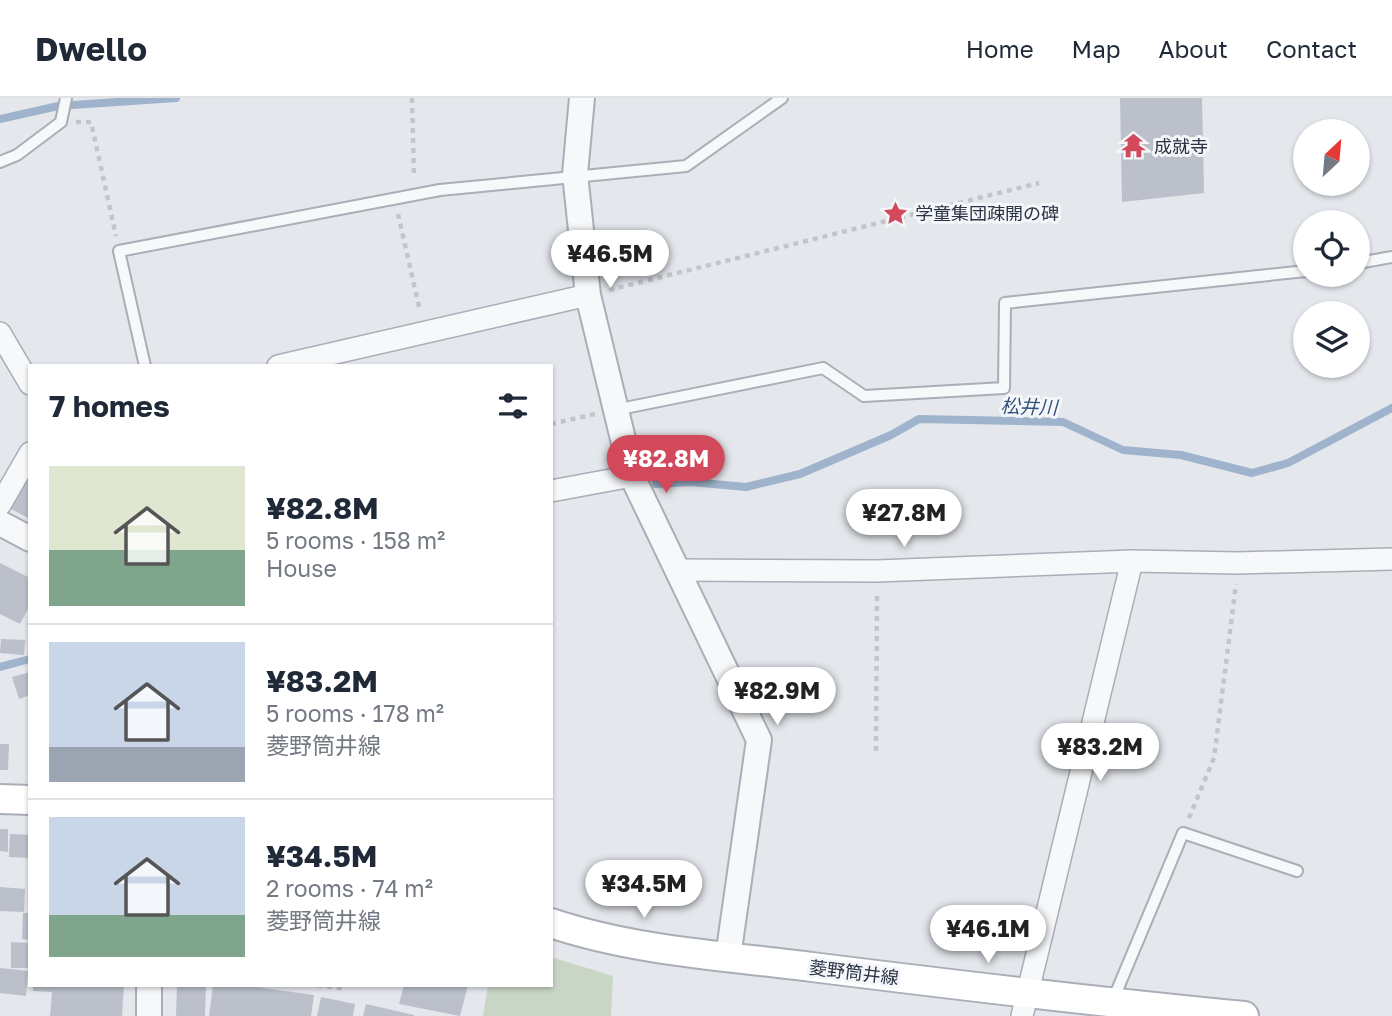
<!DOCTYPE html>
<html lang="en">
<head>
<meta charset="utf-8">
<style>
	body { margin:0; font-family:"Golos Text","Noto Sans JP",sans-serif; background:#f6f6f7; color:#1f2937; height:100vh; display:flex; flex-direction:column; font-size:26px; white-space:nowrap }
	* { box-sizing:border-box; margin:0 }
	p { font-size:23px; color:#747a83 }
	.icon { flex:none; width:38px; height:38px; fill:none; stroke:currentColor; stroke-width:2; stroke-linecap:round; stroke-linejoin:round }
	.map { position:relative; flex:1; overflow:hidden }
	.drawer { position:absolute; left:28px; top:266px; width:525px; height:623px; display:flex; flex-direction:column; background:#fff; border-radius:0px; box-shadow:0 2px 5px #0004 }
	.drawer>* { flex:none }
	.needle { width:46px; rotate:26deg }
	.tools { position:absolute; left:1293px; top:21px; display:grid; gap:14px }
	.tools a { display:grid; place-items:center; width:77px; height:77px; border-radius:50%; background:#fff; box-shadow:0 2px 5px #0004; font-size:35px }
	.price { position:absolute; translate:-50% -60px; padding:0 16px; border-radius:24px; background:#fff; color:#222; font-size:23px; line-height:46px; filter:drop-shadow(0 2px 4px #0008) }
	.price::after { content:''; position:absolute; left:50%; top:42px; width:21px; height:16px; margin-left:-10px; background:inherit; clip-path:polygon(0 0,100% 0,50% 100%) }
	.price.current { background:#d1495b; color:#fff }
	ul { padding:0; list-style:none }
	li { display:flex; align-items:center; gap:21px; height:175px; padding:0 21px }
	li+li { border-top:2px solid #e0e1e3 }
	li span { display:grid; place-items:center; flex:none; width:196px; height:140px; border-radius:0px; color:#555 }
	li>.icon { margin-inline-start:auto }
	span .icon { width:84px; height:84px; fill:#fffc; stroke-width:1 }
	li b { font-size:30px }
	h2 { display:flex; justify-content:space-between; align-items:center; height:84px; padding:0 21px; font-size:30px }
	header { display:flex; align-items:center; gap:42px; box-sizing:border-box; height:98px; padding:0 35px; background:#fff; border-bottom:2px solid #e0e1e3 }
	header strong { font-size:33px }
	nav { display:flex; gap:38px; margin-inline-start:auto; font-size:24px }
	.map>svg:first-child { display:block }
	.green { fill:#c9d6c5 }
	.lines { fill:none; stroke-linecap:round; stroke-linejoin:round }
	.stream { stroke:#9fb4cc; stroke-width:8 }
	.building { fill:#bbc0ca }
	.service-casing { stroke:#a9aeb7; stroke-width:14 }
	.minor-casing { stroke:#a9aeb7; stroke-width:24 }
	.tertiary-casing { stroke:#a9aeb7; stroke-width:28 }
	.secondary-casing { stroke:#a9aeb7; stroke-width:32 }
	.path { stroke:#c2c5cb; stroke-width:4.5; stroke-dasharray:5 5; stroke-linecap:butt }
	.service { stroke:#f7f8fa; stroke-width:10 }
	.minor { stroke:#f7f8fa; stroke-width:21 }
	.tertiary { stroke:#f7f8fa; stroke-width:24 }
	.secondary { stroke:#fff; stroke-width:28 }
	.labels { text-anchor:middle; dominant-baseline:central; stroke-width:6; stroke-linejoin:round; paint-order:stroke }
	.poi-label { font-size:18px; fill:#2b3445; stroke:#f4f6f9; text-anchor:start }
	.street-label { font-size:18px; fill:#2b3445; stroke:#f4f6f9 }
	.water-label { font-size:19px; font-style:italic; fill:#34527a; stroke:#f4f6f9 }
</style>
</head>
<body>
<header>
<strong>Dwello</strong>
<nav><a>Home</a><a>Map</a><a>About</a><a>Contact</a></nav>
</header>
<div class="map">
<svg width="1392" height="918" viewBox="0 0 1392 918">
	<rect width="100%" height="100%" fill="#e4e7ec"/>
	<path class="green" d="M551,859L613,878L611,918H483L488,887H551Z"/>
	<g class="lines">
		<path class="stream" d="M0,21L58,8L176,0
			M656,386L691,384L746,389L800,376L891,337L919,321L1063,324L1123,352L1181,357L1252,375L1288,365L1392,310
			M0,569L30,561"/>
	</g>
	<path class="building" d="M1120,0H1202L1204,95L1122,104Z
		M30,374V421L11,411Z
		M0,465L30,480V507L20,526L0,516Z
		M1,541L25,542L24,557L0,555Z
		M30,574V597L19,601L12,579Z
		M0,646H9L8,672H0Z
		M0,731H8V754L0,753Z
		M10,736L30,737L29,760L9,759Z
		M0,789L25,791L24,814L0,813Z
		M23,815H30V842L22,841Z
		M11,844L30,845V870H11Z
		M0,870L28,873L26,898L0,895Z
		M33,887H124L122,918H50L52,894L33,893Z
		M177,887H206L205,918H176Z
		M213,887H242L314,897L311,918H209Z
		M404,887H468L460,918L399,906Z
		M321,899L355,906L353,918H317Z
		M366,906L414,917V918H363Z"/>
	<g class="lines">
		<defs>
			<path id="service" d="M0,64L17,57L61,24L66,0
				M1358,165L1392,159
				M145,268L119,153L440,92L686,68L782,0
				M615,312L823,270L864,298L1004,290L1005,205L1306,173
				M1113,902L1183,735L1297,773"/>
			<path id="minor" d="M0,235L30,286
				M278,268L588,197
				M551,393L632,378
				M0,407L30,355
				M676,472L877,473L1132,463L1238,465L1392,461
				M1022,918L1132,463"/>
			<path id="tertiary" d="M582,0L575,76L588,197L632,378L759,642L728,859
				M0,425L30,441
				M149,887V918"/>
			<path id="secondary" d="M0,701L30,702
				M551,825C634,853 725,858 812,869C956,887 1099,904 1244,918"/>
		</defs>
		<use href="#service" class="service-casing"/>
		<use href="#minor" class="minor-casing"/>
		<use href="#tertiary" class="tertiary-casing"/>
		<use href="#secondary" class="secondary-casing"/>
		<path class="path" d="M412,0L414,80
			M76,24H91L116,138
			M398,116L420,213
			M609,192L1039,85
			M551,326L595,316
			M876,653L877,495
			M1189,720L1214,660L1236,486
			M317,887L345,891"/>
		<use href="#service" class="service"/>
		<use href="#minor" class="minor"/>
		<use href="#tertiary" class="tertiary"/>
		<use href="#secondary" class="secondary"/>
	</g>
	<defs>
		<symbol id="temple-bare" viewBox="-9 -9 18 18"><path d="M0-6L5-2H3V0L6.5 2.5H4V6H1.5V3h-3V6H-4V2.5H-6.5L-3 0V-2H-5Z" fill="#d1495b" stroke="#f4f6f9" stroke-width="2.5" paint-order="stroke"/></symbol>
		<symbol id="sight-bare" viewBox="-9 -9 18 18"><path d="M0-6L1.8-2.2L6-1.7L2.9 1.2L3.7 5.4L0 3.3L-3.7 5.4L-2.9 1.2L-6-1.7L-1.8-2.2Z" fill="#d1495b" stroke="#f4f6f9" stroke-width="2.5" paint-order="stroke"/></symbol>
	</defs>
	<g fill-rule="evenodd">
		<use href="#temple-bare" x="1116" y="30" width="35" height="35"/>
		<use href="#sight-bare" x="878" y="98" width="35" height="35"/>
	</g>
	<g class="labels">
		<g class="poi-label">
			<text x="1154" y="48">成就寺</text>
			<text x="915" y="115">学童集団疎開の碑</text>
		</g>
		<g class="street-label">
			<text transform="translate(854 874) rotate(7)">菱野筒井線</text>
		</g>
		<g class="water-label">
			<text transform="translate(1029 308) rotate(2)">松井川</text>
		</g>
	</g>
</svg>
<div class="tools">
<a><svg class="needle" viewBox="-14 -14 28 28"><path d="M0-13l5 13h-10z" fill="#e53935"/><path d="M0 13l5-13h-10z" fill="#747a83"/></svg></a>
<a><svg class="icon" aria-label="locate" viewBox="0 0 24 24"><circle cx="12" cy="12" r="6"/><path d="M12 2v4M12 18v4M2 12h4M18 12h4"/></svg></a>
<a><svg class="icon" aria-label="layers" viewBox="0 0 24 24"><path d="M12 4l9 5-9 5-9-5zM3 14l9 5 9-5"/></svg></a>
</div>
<b class="price" style="left:610px;top:192px">¥46.5M</b>
<b class="price current" style="left:666px;top:397px">¥82.8M</b>
<b class="price" style="left:904px;top:451px">¥27.8M</b>
<b class="price" style="left:777px;top:629px">¥82.9M</b>
<b class="price" style="left:1100px;top:685px">¥83.2M</b>
<b class="price" style="left:644px;top:822px">¥34.5M</b>
<b class="price" style="left:988px;top:867px">¥46.1M</b>
<section class="drawer">
<h2>7 homes<svg class="icon" aria-label="filters" viewBox="0 0 24 24"><path d="M4 7h16M4 17h16"/><circle cx="9" cy="7" r="2"/><circle cx="15" cy="17" r="2"/></svg></h2>
<ul>
<li><span style="background:linear-gradient(#dfe7d0 60%,#7fa58c 0)"><svg class="icon" aria-label="home" viewBox="0 0 24 24"><path d="M3 11l9-7 9 7M6 9v11h12V9"/></svg></span><div><b>¥82.8M</b><p>5 rooms · 158 m²</p><p>House</p></div></li>
<li><span style="background:linear-gradient(#c9d6e8 75%,#9aa5b1 0)"><svg class="icon" aria-label="home" viewBox="0 0 24 24"><path d="M3 11l9-7 9 7M6 9v11h12V9"/></svg></span><div><b>¥83.2M</b><p>5 rooms · 178 m²</p><p>菱野筒井線</p></div></li>
<li><span style="background:linear-gradient(#c9d6e8 70%,#7fa58c 0)"><svg class="icon" aria-label="home" viewBox="0 0 24 24"><path d="M3 11l9-7 9 7M6 9v11h12V9"/></svg></span><div><b>¥34.5M</b><p>2 rooms · 74 m²</p><p>菱野筒井線</p></div></li>
</ul>
</section>
</div>
</body>
</html>
